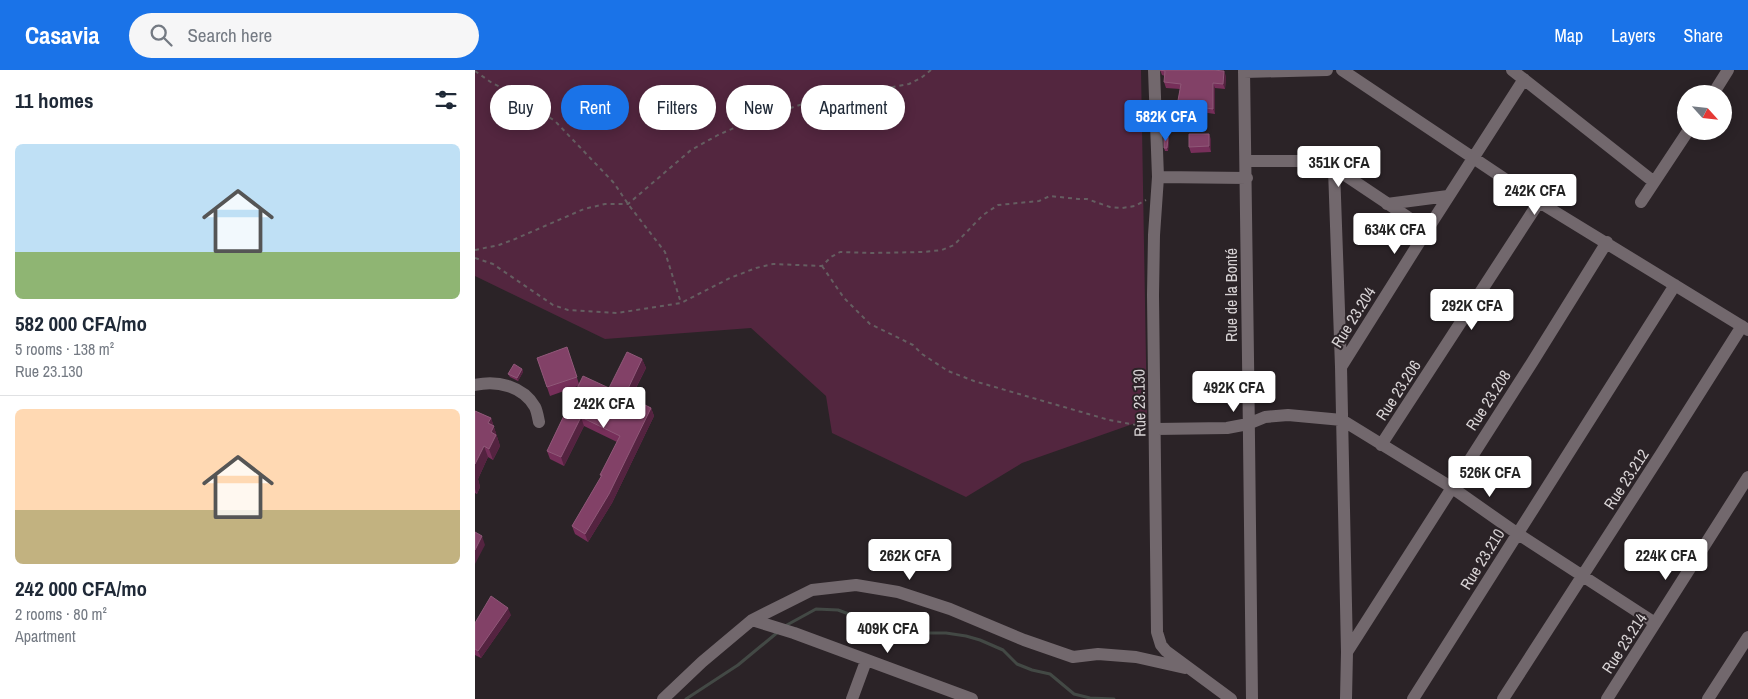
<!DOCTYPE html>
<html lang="en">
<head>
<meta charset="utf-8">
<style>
	body { margin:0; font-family:"Archivo Narrow",sans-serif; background:#f6f6f7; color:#1f2937; height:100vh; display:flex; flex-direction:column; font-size:19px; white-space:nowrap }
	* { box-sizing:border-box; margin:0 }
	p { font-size:16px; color:#747a83 }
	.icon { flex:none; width:28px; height:28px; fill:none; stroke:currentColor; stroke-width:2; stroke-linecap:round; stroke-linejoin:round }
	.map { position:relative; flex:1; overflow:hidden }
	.sheet { display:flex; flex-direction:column; background:#fff; width:475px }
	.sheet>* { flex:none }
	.banner { position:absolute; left:15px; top:15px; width:475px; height:45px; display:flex; gap:10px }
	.needle { width:32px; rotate:117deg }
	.controls { position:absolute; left:1202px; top:15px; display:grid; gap:10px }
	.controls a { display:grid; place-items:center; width:55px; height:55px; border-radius:50%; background:#fff; box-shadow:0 2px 12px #0003; font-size:25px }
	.price { position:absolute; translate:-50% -42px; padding:0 11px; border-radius:5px; background:#fff; color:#222; font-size:16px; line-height:32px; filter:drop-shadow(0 1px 2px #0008) }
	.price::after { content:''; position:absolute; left:50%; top:30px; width:15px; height:11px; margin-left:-8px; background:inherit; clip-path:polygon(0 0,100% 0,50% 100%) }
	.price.selected { background:#1a73e8; color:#fff }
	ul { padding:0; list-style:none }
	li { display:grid; align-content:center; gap:10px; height:265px; padding:0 15px }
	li+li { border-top:1px solid #e0e1e3 }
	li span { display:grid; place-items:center; height:155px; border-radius:8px; color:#555 }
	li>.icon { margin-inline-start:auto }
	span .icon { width:90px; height:90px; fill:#fffc; stroke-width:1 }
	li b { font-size:21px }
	h2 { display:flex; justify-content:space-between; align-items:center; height:60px; padding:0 15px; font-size:21px }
	.tag { padding:0 18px; border-radius:22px; background:#fff; box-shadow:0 2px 12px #0003; font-size:18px; line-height:45px }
	.tag.selected { background:#1a73e8; color:#fff }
	header { display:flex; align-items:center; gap:30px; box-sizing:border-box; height:70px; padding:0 25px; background:#1a73e8; color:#fff }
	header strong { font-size:24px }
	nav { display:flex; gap:28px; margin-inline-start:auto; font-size:18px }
	.search { width:350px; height:45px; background:#f6f6f7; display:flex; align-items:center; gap:12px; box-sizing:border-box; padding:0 18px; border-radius:28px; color:#747a83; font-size:19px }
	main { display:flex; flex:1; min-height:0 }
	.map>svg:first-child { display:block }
	.green { fill:#53263f }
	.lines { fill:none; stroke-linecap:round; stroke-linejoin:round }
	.stream { stroke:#434945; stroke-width:3 }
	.path { stroke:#655e61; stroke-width:2; stroke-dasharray:4 4; stroke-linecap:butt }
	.minor { stroke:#72686d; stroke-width:12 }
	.wall { fill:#772f5a }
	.shaded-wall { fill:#542340 }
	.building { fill:#824167; stroke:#8f5878 }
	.labels { text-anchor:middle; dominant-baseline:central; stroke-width:4; stroke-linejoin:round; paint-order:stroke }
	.street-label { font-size:16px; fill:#d7d2d4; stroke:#2b2327 }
</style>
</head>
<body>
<header>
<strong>Casavia</strong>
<div class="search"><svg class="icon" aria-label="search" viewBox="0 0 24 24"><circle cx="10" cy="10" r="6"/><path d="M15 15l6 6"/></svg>Search here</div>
<nav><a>Map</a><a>Layers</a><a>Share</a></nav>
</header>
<main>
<section class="sheet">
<h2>11 homes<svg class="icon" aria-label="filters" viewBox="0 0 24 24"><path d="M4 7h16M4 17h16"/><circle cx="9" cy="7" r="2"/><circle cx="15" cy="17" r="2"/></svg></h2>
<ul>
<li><span style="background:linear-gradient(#bfe0f5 70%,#8fb573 0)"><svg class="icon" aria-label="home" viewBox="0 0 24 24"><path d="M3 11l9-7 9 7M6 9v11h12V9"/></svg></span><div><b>582 000 CFA/mo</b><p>5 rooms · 138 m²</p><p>Rue 23.130</p></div></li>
<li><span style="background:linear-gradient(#ffd9b3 65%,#c2b280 0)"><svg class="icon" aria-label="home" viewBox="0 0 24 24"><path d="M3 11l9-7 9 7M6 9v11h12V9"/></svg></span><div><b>242 000 CFA/mo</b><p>2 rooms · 80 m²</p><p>Apartment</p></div></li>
</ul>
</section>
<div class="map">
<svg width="1273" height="629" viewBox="0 0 1273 629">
	<rect width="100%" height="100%" fill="#2b2327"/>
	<path class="green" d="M0,0H666L672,349L547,393L491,427L357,363L351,326L276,258L130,269L0,206Z"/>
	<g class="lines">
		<path class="stream" d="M310,556L341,539L363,540L382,547L414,563H471L491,566L505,570L528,580L542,594L557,600L575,604L599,624L615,628L639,629
			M211,629L263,595L303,562"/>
		<path class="path" d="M0,1L17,13L32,20L80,51L139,113L153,134L190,182L206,233
			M0,180L24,175L40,169L109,139L130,134H153L216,80L243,65L275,51L328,34L434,14L446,8L456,0
			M0,188L18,194L78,235L93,240L142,243L206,233L255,208L281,198L298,194L347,196L356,187L365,182L396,183L449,182L467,180L479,175L508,145L523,135L564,131L575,126L603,129H612L635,137L647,138L660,136L671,130
			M347,196L369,228L395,254L438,275L447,284L473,301L499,311L634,350L667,356"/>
		<path class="minor" d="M679,0L683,107L679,165L678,225L682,562L686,575L691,581L756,629
			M769,0C773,210 774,419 777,629
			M867,0L1064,132L1273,260
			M1037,0L1179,112
			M769,2L852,0
			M1238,24L1253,0
			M771,91H845L852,93L952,160
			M859,99L866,297L872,582L871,629
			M683,107L772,108
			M1166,132L1213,61
			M912,134L973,126
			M866,297L952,160L1049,9
			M0,315C22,310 48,316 60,337C62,341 63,347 64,352
			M681,359L752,358L773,354L790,347L813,345L867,350L976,417L1043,464L1180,553
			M906,375L1064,132
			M277,550L319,563L497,629
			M872,582L1058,291L1132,172
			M188,629L227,592L277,550L337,520L381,515L423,522L475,539L549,570L598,587L623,584L661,587L710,598
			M377,629L391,591
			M938,629L1200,215
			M1028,629L1186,384L1267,256
			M1132,629L1273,407
			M1233,629L1273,567"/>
	</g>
	<path class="wall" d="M685,0L751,6L750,19L740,18V44L712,40L711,42L703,41L702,36L705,19L691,18L689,12L690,6L687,5Z
		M694,69L693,81H690L689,78Z
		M736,69V82L716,83L714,77Z
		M92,277L104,314L134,318L167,289L171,298L156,328L176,338L179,346L137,433L113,472L100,464L97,456L126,407L125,405L142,372L109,356L89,396L75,389L72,381L103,316L75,326L62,288Z
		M47,299L48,302L43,311L35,307L33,304Z
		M0,341L16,348L25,376L18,390L13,387L3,409L5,417L2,424L0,423Z
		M36,545L6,588L0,585V553Z"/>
	<path class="shaded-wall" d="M749,1L751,6L750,19L748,14Z
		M738,13L740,18V44L738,39Z
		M734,64L736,69V82L734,76Z
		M693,67L694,69L693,81L692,78Z
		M167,289L171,298L153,333L150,325Z
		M47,299L48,302L43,311L42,308Z
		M176,338L179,346L137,433L113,472L110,464Z
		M106,347L109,356L89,396L86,387Z
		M16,348L25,376L18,390L14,379L13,353Z
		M9,376L13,387L3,409L5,417L2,424L0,419V394Z
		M7,466L10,475L0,494V480Z
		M33,538L36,545L6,588L3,581Z"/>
	<path class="building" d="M685,0H738L749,1L748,14L738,13V39L710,35L709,37L702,36L706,14L689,12L690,1Z
		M714,64H734V76L714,77Z
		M689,66L693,67L692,78H689Z
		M92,277L102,307L72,317L62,288Z
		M152,282L167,289L150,325L176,338L134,424L110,464L97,456L127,405H125L145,366L106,347L86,387L72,381L108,306L134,318Z
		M39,294L47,299L42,308L33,304Z
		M0,341L16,348L13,353L19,356L16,362L21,365L14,379L9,376L0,394Z
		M0,462L7,466L0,480Z
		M16,526L33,538L3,581L0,579V553Z"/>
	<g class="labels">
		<g class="street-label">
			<text transform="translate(756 225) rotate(-90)">Rue de la Bonté</text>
			<text transform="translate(878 247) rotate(-58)">Rue 23.204</text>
			<text transform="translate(923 320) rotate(-57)">Rue 23.206</text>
			<text transform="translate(1013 330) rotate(-57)">Rue 23.208</text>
			<text transform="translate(664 333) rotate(-91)">Rue 23.130</text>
			<text transform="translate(1151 409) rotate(-57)">Rue 23.212</text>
			<text transform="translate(1007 489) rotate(-58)">Rue 23.210</text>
			<text transform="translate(1149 573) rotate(-57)">Rue 23.214</text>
		</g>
	</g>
</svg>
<div class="controls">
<a><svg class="needle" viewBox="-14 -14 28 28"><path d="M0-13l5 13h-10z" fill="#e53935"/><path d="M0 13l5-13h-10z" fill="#747a83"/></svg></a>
</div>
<b class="price selected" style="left:691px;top:72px">582K CFA</b>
<b class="price" style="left:864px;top:118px">351K CFA</b>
<b class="price" style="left:1060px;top:146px">242K CFA</b>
<b class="price" style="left:920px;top:185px">634K CFA</b>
<b class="price" style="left:997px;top:261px">292K CFA</b>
<b class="price" style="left:759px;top:343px">492K CFA</b>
<b class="price" style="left:129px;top:359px">242K CFA</b>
<b class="price" style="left:1015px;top:428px">526K CFA</b>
<b class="price" style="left:435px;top:511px">262K CFA</b>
<b class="price" style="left:1191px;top:511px">224K CFA</b>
<b class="price" style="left:413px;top:584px">409K CFA</b>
<div class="banner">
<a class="tag">Buy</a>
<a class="tag selected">Rent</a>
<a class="tag">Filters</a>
<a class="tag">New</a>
<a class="tag">Apartment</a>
</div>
</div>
</main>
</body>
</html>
